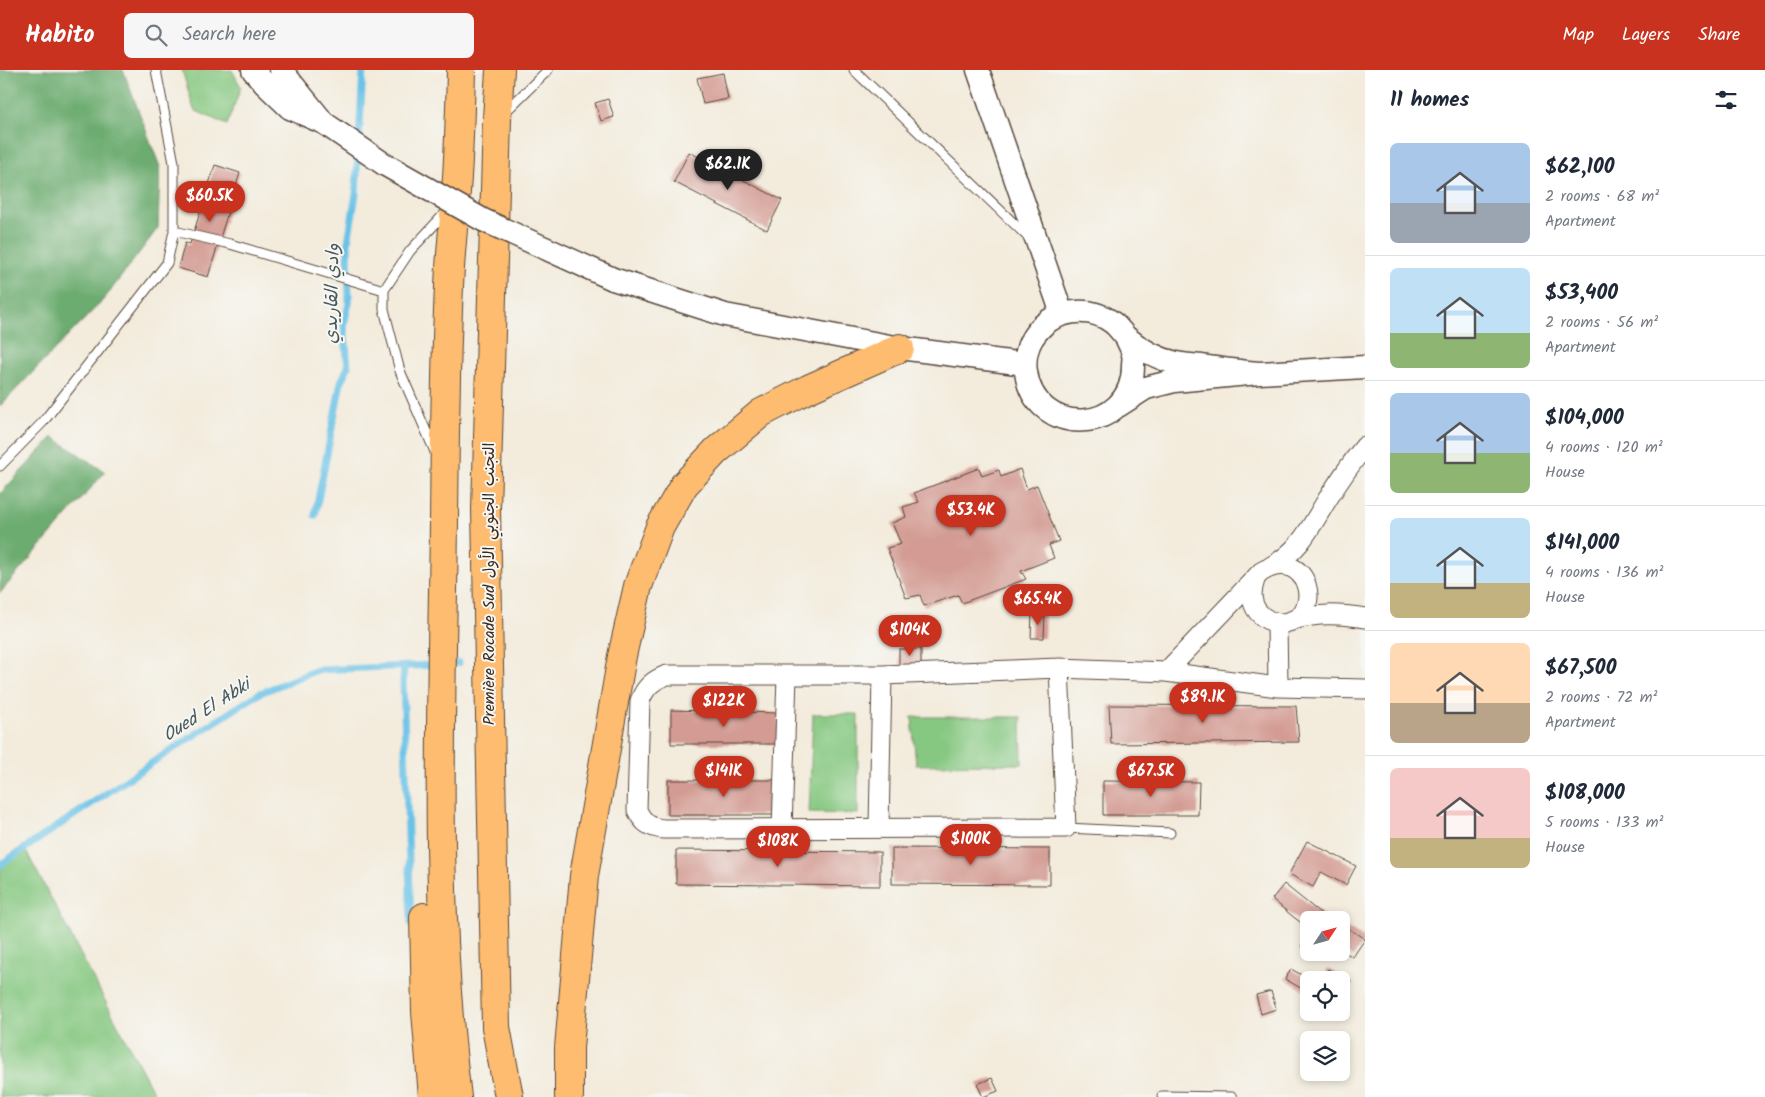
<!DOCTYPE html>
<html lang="en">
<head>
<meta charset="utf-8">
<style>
	body { margin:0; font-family:Kalam,"Playpen Sans Arabic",sans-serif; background:#f6f6f7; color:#1f2937; height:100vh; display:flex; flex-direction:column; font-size:19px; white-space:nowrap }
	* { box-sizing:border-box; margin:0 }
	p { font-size:16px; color:#747a83 }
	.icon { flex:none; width:28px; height:28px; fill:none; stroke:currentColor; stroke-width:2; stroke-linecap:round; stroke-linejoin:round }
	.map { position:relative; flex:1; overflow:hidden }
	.sheet { display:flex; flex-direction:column; background:#fff; width:400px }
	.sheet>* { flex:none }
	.needle { width:32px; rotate:54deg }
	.buttons { position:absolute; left:1300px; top:841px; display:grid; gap:10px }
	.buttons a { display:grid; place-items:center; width:50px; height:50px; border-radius:8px; background:#fff; box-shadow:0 2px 8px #0003; font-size:25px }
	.price { position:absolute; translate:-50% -42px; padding:0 11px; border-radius:18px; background:#c8321e; color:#fff; font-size:16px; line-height:32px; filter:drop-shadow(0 1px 2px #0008) }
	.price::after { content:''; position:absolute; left:50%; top:30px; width:15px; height:11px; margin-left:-8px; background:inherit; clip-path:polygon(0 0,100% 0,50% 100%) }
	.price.current { background:#222; color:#fff }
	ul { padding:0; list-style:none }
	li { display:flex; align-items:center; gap:15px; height:125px; padding:0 25px }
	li+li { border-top:1px solid #e0e1e3 }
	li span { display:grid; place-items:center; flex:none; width:140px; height:100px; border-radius:8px; color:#555 }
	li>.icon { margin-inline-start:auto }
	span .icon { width:60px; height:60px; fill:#fffc; stroke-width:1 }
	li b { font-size:21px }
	h2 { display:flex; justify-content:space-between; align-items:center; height:60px; padding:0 25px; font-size:21px }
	header { display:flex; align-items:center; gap:30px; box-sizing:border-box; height:70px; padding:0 25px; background:#c8321e; color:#fff }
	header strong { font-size:24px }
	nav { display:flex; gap:28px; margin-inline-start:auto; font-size:18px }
	.search { width:350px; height:45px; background:#f6f6f7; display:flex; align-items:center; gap:12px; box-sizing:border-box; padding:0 18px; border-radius:8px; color:#747a83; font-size:19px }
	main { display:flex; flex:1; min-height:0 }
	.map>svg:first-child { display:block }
	.green { fill:#86c881; stroke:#607950 }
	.forest { fill:#6cac6f; stroke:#546b46 }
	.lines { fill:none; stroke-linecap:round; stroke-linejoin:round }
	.stream { stroke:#6ac3e7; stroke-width:7 }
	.building { fill:#d39b93 }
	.service-casing { stroke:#57473a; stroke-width:11 }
	.minor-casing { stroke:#57473a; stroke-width:21 }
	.tertiary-casing { stroke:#57473a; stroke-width:25 }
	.motorway-casing { stroke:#57473a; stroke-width:30 }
	.service { stroke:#fff; stroke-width:9 }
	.minor { stroke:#fff; stroke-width:19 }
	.tertiary { stroke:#fff; stroke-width:22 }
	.motorway { stroke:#fdbc6f; stroke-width:28 }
	.tertiary-bridge-casing { stroke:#57473a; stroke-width:25; stroke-linecap:butt }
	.tertiary-bridge { stroke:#fff; stroke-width:22 }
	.labels { text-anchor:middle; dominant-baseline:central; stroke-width:4; stroke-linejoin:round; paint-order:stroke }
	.street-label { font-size:16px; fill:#3b2a1e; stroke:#f6f6f2 }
	.water-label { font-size:18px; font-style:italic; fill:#49585a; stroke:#f6f6f2 }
</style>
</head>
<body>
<header>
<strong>Habito</strong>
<div class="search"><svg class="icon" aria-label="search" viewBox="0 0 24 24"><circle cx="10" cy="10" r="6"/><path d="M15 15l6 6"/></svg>Search here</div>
<nav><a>Map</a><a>Layers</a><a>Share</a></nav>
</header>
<main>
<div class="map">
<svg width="1365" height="1027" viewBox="0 0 1365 1027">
	<rect width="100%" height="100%" fill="#f6f6f2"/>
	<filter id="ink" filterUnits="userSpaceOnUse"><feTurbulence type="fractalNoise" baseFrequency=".02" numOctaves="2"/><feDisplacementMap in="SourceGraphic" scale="10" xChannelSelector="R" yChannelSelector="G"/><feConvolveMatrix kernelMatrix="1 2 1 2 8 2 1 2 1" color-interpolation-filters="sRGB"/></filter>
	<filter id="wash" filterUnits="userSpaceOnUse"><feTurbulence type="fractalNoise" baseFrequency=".0096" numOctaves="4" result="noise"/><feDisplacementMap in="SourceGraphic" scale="20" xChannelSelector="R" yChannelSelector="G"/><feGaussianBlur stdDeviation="1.12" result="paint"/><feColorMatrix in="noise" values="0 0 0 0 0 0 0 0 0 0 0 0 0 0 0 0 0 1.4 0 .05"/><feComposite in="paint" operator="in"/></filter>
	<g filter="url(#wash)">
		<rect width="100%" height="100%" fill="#f3ebdb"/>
		<path class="green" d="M182,0H232L241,17L227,55L194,40Z
			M813,644H858V744L809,743Z
			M912,647H1021L1022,694L916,695Z
			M25,779L156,1027H0V795Z"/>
		<path class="forest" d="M0,0H123L160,97L158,158L105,228L0,336Z
			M53,367L105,402L0,523V424Z"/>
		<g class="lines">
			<path class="stream" d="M359,72L363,0
				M315,445L341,312L348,297L344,254L349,233L348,172L356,124L358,83
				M446,594L459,593
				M404,597L403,612L411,854
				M0,795L168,682L260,623L317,600L436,595"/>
		</g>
		<g id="blocks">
			<path class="building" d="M723,3L728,29L703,34L697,8Z
				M608,29L614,47L601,51L595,33Z
				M689,82L782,130L767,160L674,112Z
				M215,95L240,103L208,207L178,198L185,173L190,174Z
				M979,398L982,406L999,400L1001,407L1020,399L1027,419L1037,415L1059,471L1049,475L1054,488L1021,501L1026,509L962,533L958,525L924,536L920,525L906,528L887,478L901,474L892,453L906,447L903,437L919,432L914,423Z
				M1032,543L1045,544L1044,568H1031Z
				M899,579H921V595H899Z
				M1109,635L1296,636L1299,672L1111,674Z
				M671,640L778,643L780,674H671Z
				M668,710H781V745H668Z
				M1103,711L1199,712L1198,745H1103Z
				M1307,771L1356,796L1346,815L1321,802L1313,817L1289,804Z
				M892,778L1050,779V815L892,814Z
				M676,780L880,782V816L676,814Z
				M1284,814L1329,850H1309V859L1291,845L1272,829Z
				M1341,854L1365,869L1353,887L1341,880Z
				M1309,866V882L1301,876Z
				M1309,882H1322L1317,889Z
				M1291,899L1309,909V923L1285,909Z
				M1328,899L1351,911L1341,928V910H1322Z
				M1271,921L1276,939L1261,944L1256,925Z
				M992,1008L998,1021L983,1027L977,1014Z"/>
		</g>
	</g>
	<g filter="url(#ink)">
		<use href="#blocks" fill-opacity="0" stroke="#57473a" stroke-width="1"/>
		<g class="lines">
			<defs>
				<path id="service" d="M854,0L1030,169
					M505,42L548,0
					M174,161L230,174L384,220
					M436,384L400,301L384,239V220L410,181L448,140
					M0,396L43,352L167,193L174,161V93L156,0
					M1066,758L1170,763
					M1162,1026L1232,1027"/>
				<path id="minor" d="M1270,497C1300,481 1310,458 1327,430C1339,411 1351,393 1365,376
					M1293,550C1319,543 1339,544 1365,548
					M1277,553L1278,617
					M1059,598L1066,758L664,759C650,758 643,753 637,740L640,631C645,617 653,610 667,605H882L1059,598L1166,602L1278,617L1365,619
					M1166,602L1261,502C1309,473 1327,550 1282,553C1273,553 1264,549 1258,542C1250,532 1251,521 1255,510
					M879,758L882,605
					M782,759L787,606"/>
				<path id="tertiary" d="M253,0L265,14L290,38L324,53
					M281,0L323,52
					M978,0L1062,244
					M613,209L725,245L900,278L1025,294
					M1259,303L1365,297
					M1118,336L1146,318L1174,311L1259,303C1240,301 1221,299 1202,296C1194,295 1184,295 1176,293C1159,289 1140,279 1126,267C1122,263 1118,257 1113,253C1090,235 1054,239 1036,263C1027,274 1024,289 1026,302C1035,370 1133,365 1133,296C1133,292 1134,288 1133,284C1132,279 1128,272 1126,267"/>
				<path id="motorway" d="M500,0L497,49L486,439L496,957L509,1027
					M424,847L426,942L433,1027
					M457,1027C436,858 440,691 443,521C445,420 444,318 449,217C450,189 453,162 455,134C459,89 460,45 461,0
					M569,1027V978L584,806L622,586L638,516L660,457L684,415L716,381L761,343L808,319L900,278"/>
			</defs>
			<use href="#service" class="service-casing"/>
			<use href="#minor" class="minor-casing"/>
			<use href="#tertiary" class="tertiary-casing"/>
			<use href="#motorway" class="motorway-casing"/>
			<use href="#service" class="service"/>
			<use href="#minor" class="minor"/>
			<use href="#tertiary" class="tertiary"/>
			<use href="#motorway" class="motorway"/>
			<defs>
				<path id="tertiary-bridge" d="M324,53L384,94L483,150L613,209"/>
			</defs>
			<use href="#tertiary-bridge" class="tertiary-bridge-casing"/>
			<use href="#tertiary-bridge" class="tertiary-bridge"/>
		</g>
	</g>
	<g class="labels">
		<g class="street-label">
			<text transform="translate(489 514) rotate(-90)">Première Rocade Sud التجنب الجنوبي الأول</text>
		</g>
		<g class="water-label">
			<text transform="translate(333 224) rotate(-89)">وادي القاريدي</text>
			<text transform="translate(207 641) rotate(-33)">Oued El Abki</text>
		</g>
	</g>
</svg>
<div class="buttons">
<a><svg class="needle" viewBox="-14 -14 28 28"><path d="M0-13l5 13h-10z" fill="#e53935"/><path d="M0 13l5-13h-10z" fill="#747a83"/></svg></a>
<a><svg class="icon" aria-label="locate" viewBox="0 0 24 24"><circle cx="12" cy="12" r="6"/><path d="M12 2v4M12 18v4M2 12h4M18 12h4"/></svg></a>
<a><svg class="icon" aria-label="layers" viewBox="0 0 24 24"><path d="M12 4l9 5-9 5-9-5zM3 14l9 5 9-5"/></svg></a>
</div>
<b class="price current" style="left:728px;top:121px">$62.1K</b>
<b class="price" style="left:210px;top:153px">$60.5K</b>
<b class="price" style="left:971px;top:467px">$53.4K</b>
<b class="price" style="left:1038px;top:556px">$65.4K</b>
<b class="price" style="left:910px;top:587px">$104K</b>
<b class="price" style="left:1203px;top:654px">$89.1K</b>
<b class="price" style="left:724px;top:658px">$122K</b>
<b class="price" style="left:724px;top:728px">$141K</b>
<b class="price" style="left:1151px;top:728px">$67.5K</b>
<b class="price" style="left:971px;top:796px">$100K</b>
<b class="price" style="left:778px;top:798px">$108K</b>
</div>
<section class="sheet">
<h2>11 homes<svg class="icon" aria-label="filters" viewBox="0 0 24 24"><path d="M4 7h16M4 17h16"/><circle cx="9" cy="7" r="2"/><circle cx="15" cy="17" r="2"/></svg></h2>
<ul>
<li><span style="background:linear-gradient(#a9c7e8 60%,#9aa5b1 0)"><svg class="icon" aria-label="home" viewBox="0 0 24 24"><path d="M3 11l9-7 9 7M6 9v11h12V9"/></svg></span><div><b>$62,100</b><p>2 rooms · 68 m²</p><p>Apartment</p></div></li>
<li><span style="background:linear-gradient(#bfe0f5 65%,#8fb573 0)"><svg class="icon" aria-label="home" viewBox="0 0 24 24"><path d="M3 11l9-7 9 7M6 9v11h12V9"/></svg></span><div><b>$53,400</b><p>2 rooms · 56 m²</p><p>Apartment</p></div></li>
<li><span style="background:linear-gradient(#a9c7e8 60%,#8fb573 0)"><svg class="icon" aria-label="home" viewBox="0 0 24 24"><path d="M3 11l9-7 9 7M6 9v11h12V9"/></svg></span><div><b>$104,000</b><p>4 rooms · 120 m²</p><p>House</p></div></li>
<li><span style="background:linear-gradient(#bfe0f5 65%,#c2b280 0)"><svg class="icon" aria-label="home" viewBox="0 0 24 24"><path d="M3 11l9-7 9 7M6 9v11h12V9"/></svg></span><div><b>$141,000</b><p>4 rooms · 136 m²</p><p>House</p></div></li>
<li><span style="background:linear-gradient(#ffd9b3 60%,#b9a48a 0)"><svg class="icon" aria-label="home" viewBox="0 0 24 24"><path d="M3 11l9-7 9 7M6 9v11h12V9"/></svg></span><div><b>$67,500</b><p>2 rooms · 72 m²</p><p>Apartment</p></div></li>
<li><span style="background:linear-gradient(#f6c9c9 70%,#c2b280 0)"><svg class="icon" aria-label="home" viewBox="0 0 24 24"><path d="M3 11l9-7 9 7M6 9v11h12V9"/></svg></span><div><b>$108,000</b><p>5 rooms · 133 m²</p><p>House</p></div></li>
</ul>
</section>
</main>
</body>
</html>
